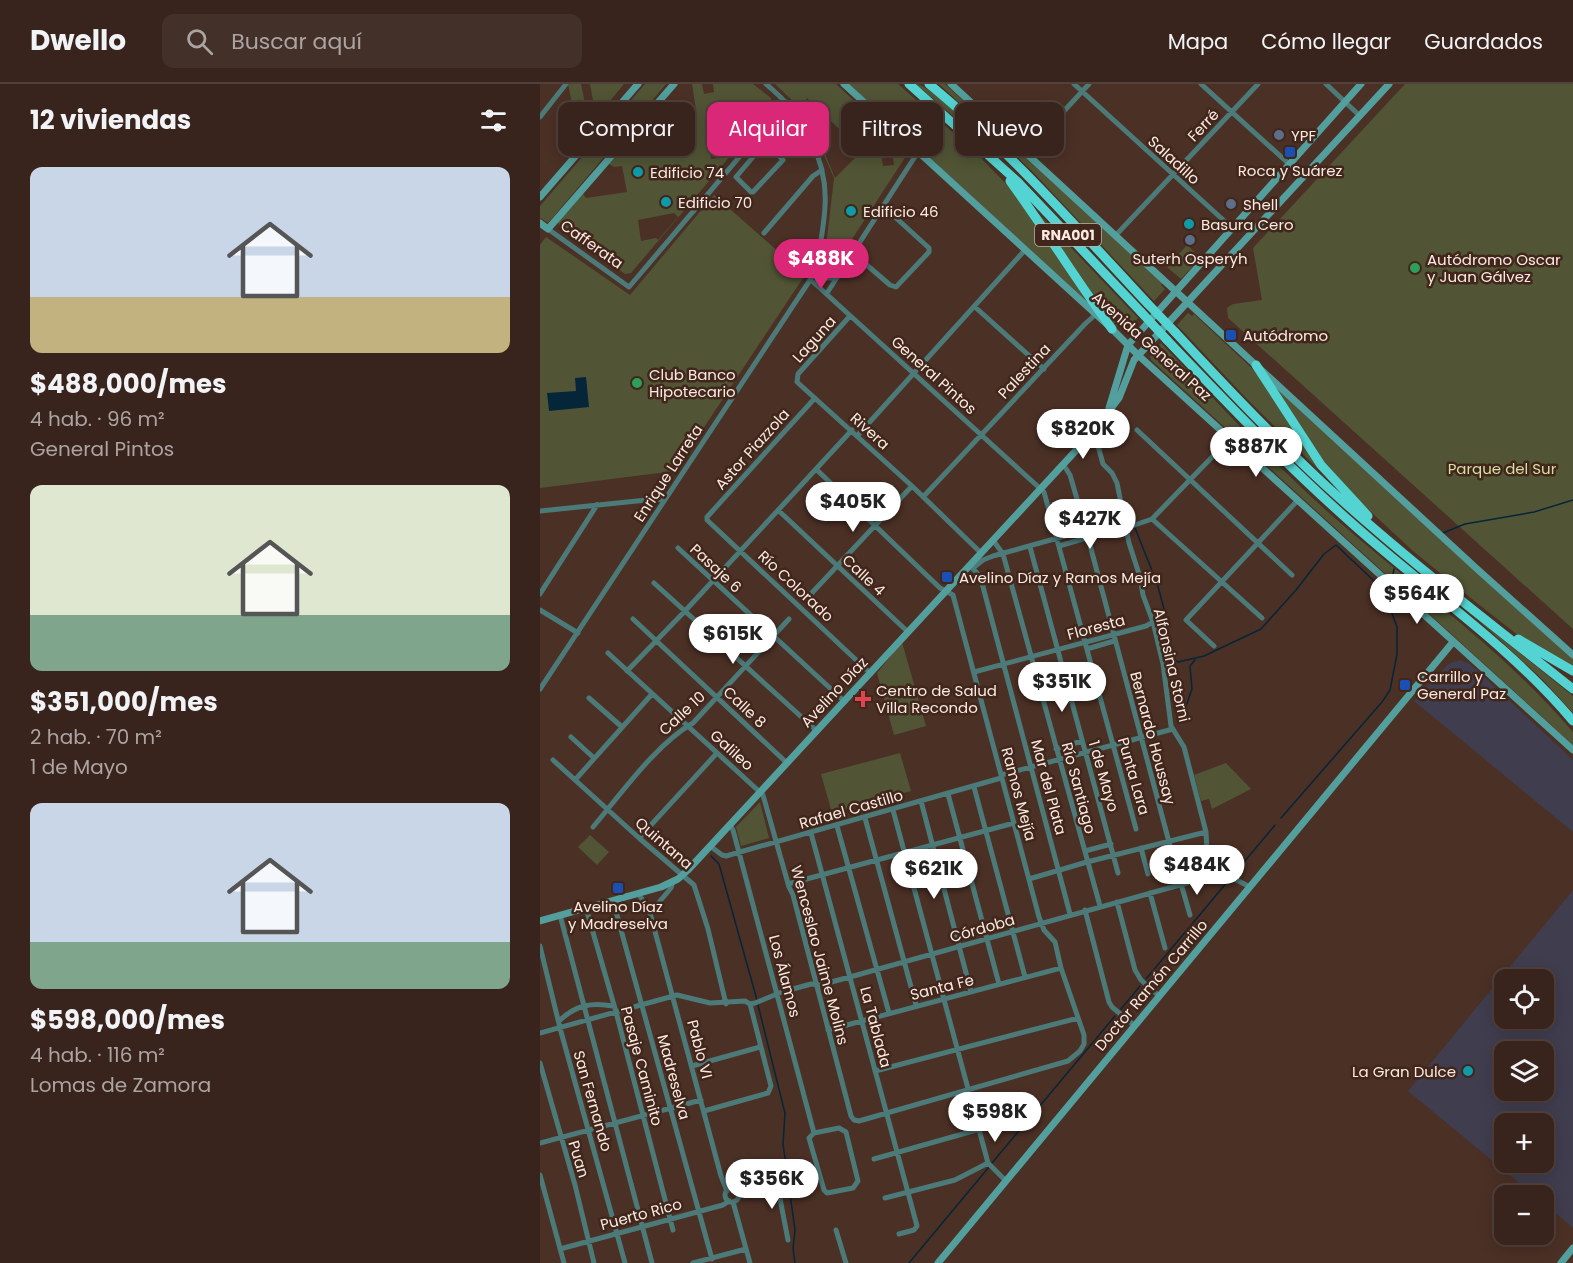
<!DOCTYPE html>
<html lang="es">
<head>
<meta charset="utf-8">
<style>
	body { margin:0; font-family:Poppins,sans-serif; background:#433029; color:#f1f3f6; height:100vh; display:flex; flex-direction:column; font-size:22px; white-space:nowrap }
	* { box-sizing:border-box; margin:0 }
	p { font-size:20px; color:#aba4a3 }
	.icon { flex:none; width:33px; height:33px; fill:none; stroke:currentColor; stroke-width:2; stroke-linecap:round; stroke-linejoin:round }
	.map { position:relative; flex:1; overflow:hidden }
	.drawer { display:flex; flex-direction:column; background:#38241c; width:540px }
	.drawer>* { flex:none }
	.top-card { position:absolute; left:18px; top:18px; width:570px; height:54px; display:flex; gap:12px }
	.buttons { position:absolute; left:954px; top:885px; display:grid; gap:12px }
	.buttons a { display:grid; place-items:center; width:60px; height:60px; border-radius:12px; background:#38241c; box-shadow:0 3px 15px #0003,0 0 0 2px #52413b; font-size:30px }
	.price { position:absolute; translate:-50% -51px; padding:0 14px; border-radius:21px; background:#fff; color:#222; font-size:20px; line-height:39px; filter:drop-shadow(0 2px 3px #0008) }
	.price::after { content:''; position:absolute; left:50%; top:36px; width:18px; height:14px; margin-left:-9px; background:inherit; clip-path:polygon(0 0,100% 0,50% 100%) }
	.price.selected { background:#db2777; color:#fff }
	ul { padding:0; list-style:none }
	li { display:grid; align-content:center; gap:12px; height:318px; padding:0 30px }
	li span { display:grid; place-items:center; height:186px; border-radius:12px; color:#555 }
	li>.icon { margin-inline-start:auto }
	span .icon { width:108px; height:108px; fill:#fffc; stroke-width:1 }
	li b { font-size:26px }
	h2 { display:flex; justify-content:space-between; align-items:center; height:72px; padding:0 30px; font-size:26px }
	.chip { padding:0 21px; border-radius:12px; background:#38241c; box-shadow:0 3px 15px #0003,0 0 0 2px #52413b; font-size:21px; line-height:54px }
	.chip.selected { background:#db2777; color:#fff }
	header { display:flex; align-items:center; gap:36px; box-sizing:border-box; height:84px; padding:0 30px; background:#38241c; border-bottom:2px solid #52413b }
	header strong { font-size:28px }
	nav { display:flex; gap:33px; margin-inline-start:auto; font-size:21px }
	.search { width:420px; height:54px; background:#433029; display:flex; align-items:center; gap:15px; box-sizing:border-box; padding:0 21px; border-radius:12px; color:#aba4a3; font-size:22px }
	main { display:flex; flex:1; min-height:0 }
	.map>svg:first-child { display:block }
	.commercial { fill:#403d4f; fill-rule:evenodd }
	.green { fill:#515535; fill-rule:evenodd }
	.water { fill:#052539 }
	.lines { fill:none; stroke-linecap:round; stroke-linejoin:round }
	.stream { stroke:#052539; stroke-width:1.5 }
	.street { stroke:#4c7a79; stroke-width:5 }
	.secondary { stroke:#529f9d; stroke-width:7 }
	.highway { stroke:#53d4d2; stroke-width:9 }
	.highway-bridge { stroke:#53d4d2; stroke-width:9 }
	.service-dot { fill:#5c6f8a; stroke:#40261b; stroke-width:2 }
	.transit-dot { fill:#1a4fb4; stroke:#40261b; stroke-width:2 }
	.culture-dot { fill:#0f9aa8; stroke:#40261b; stroke-width:2 }
	.leisure-dot { fill:#2e9e5b; stroke:#40261b; stroke-width:2 }
	.health-dot { fill:#e0444e; stroke:#40261b; stroke-width:2 }
	.labels { text-anchor:middle; dominant-baseline:central; stroke-width:5; stroke-linejoin:round; paint-order:stroke }
	.shield { fill:#40261b; stroke:#c3aea6; stroke-width:1.5 }
	.shield-label { font-size:14px; font-weight:bold; fill:#fbe9e1 }
	.street-label { font-size:15px; fill:#fbe9e1; stroke:#40261b }
	.poi-label { font-size:15px; fill:#fbe9e1; stroke:#40261b; text-anchor:start }
	.park-label { font-size:15px; fill:#d6dfa1; stroke:#40261b }
</style>
</head>
<body>
<header>
<strong>Dwello</strong>
<div class="search"><svg class="icon" aria-label="search" viewBox="0 0 24 24"><circle cx="10" cy="10" r="6"/><path d="M15 15l6 6"/></svg>Buscar aquí</div>
<nav><a>Mapa</a><a>Cómo llegar</a><a>Guardados</a></nav>
</header>
<main>
<section class="drawer">
<h2>12 viviendas<svg class="icon" aria-label="filters" viewBox="0 0 24 24"><path d="M4 7h16M4 17h16"/><circle cx="9" cy="7" r="2"/><circle cx="15" cy="17" r="2"/></svg></h2>
<ul>
<li><span style="background:linear-gradient(#c9d6e8 70%,#c2b280 0)"><svg class="icon" aria-label="home" viewBox="0 0 24 24"><path d="M3 11l9-7 9 7M6 9v11h12V9"/></svg></span><div><b>$488,000/mes</b><p>4 hab. · 96 m²</p><p>General Pintos</p></div></li>
<li><span style="background:linear-gradient(#dfe7d0 70%,#7fa58c 0)"><svg class="icon" aria-label="home" viewBox="0 0 24 24"><path d="M3 11l9-7 9 7M6 9v11h12V9"/></svg></span><div><b>$351,000/mes</b><p>2 hab. · 70 m²</p><p>1 de Mayo</p></div></li>
<li><span style="background:linear-gradient(#c9d6e8 75%,#7fa58c 0)"><svg class="icon" aria-label="home" viewBox="0 0 24 24"><path d="M3 11l9-7 9 7M6 9v11h12V9"/></svg></span><div><b>$598,000/mes</b><p>4 hab. · 116 m²</p><p>Lomas de Zamora</p></div></li>
</ul>
</section>
<div class="map">
<svg width="1033" height="1179" viewBox="0 0 1033 1179">
	<rect width="100%" height="100%" fill="#4b3025"/>
	<path class="commercial" d="M920,576L930,580L1033,676V748L874,617L908,580Z
		M1033,806V1144L1004,1119V1112L994,1111L868,1007ZM964,896H1004V934H964ZM964,968H1004V1006H964ZM964,1040H1004V1078H964Z"/>
	<path class="green" d="M28,0H41L46,24L54,22L50,0H84L39,54Z
		M105,0H126L8,139L0,134V122Z
		M138,0L116,26L117,31L156,26L152,0H162L164,10L174,8L173,0H213L231,14V24L91,189L85,190L20,144L18,138ZM206,47L209,50L189,73L171,75L168,53ZM69,80L74,83L82,82L87,108L46,114L43,110ZM134,129L138,133L118,156L116,154L101,157L98,136Z
		M235,0H296L367,66L364,75L292,186L286,184L284,180L294,94L269,37L259,23ZM267,14L318,63L325,64L295,94L280,58L260,23ZM351,61L354,81L343,82L340,63Z
		M309,0H358L434,67L474,108L547,218Z
		M376,0C390,0 447,60 460,73Z
		M399,0H405L623,199L621,201L625,205L614,217L492,87Z
		M865,0H1033V545L688,234L687,224L693,220L722,216L713,164Z
		M174,111L265,191L135,387L0,404V161L6,153L90,211Z
		M499,130L598,234L587,246L580,241L578,243L565,231L497,131Z
		M647,161L661,174L641,195L627,183Z
		M648,229L652,232L654,230L718,290L786,390L784,391L708,316L637,241Z
		M621,259C678,319 734,381 797,436C877,506 963,566 1033,648V661L611,276L610,270Z
		M733,300L1033,575V585L993,563L932,515L873,467L816,414L785,379Z
		M936,534L1033,612V629L1002,595Z
		M362,558L386,642L354,651L337,589Z
		M360,669L371,707L292,729L281,690Z
		M686,679L711,705L672,725L669,715L661,717L654,691Z
		M220,718L229,754L201,762L196,743Z
		M50,751L69,768L57,781L38,763Z"/>
	<path class="water" d="M46,293L49,323L9,327L7,309L36,307L35,294Z"/>
	<g class="lines">
		<path class="stream" d="M595,444L617,499L624,525L631,573L638,578L664,572L721,545L756,506L784,470L796,461L849,511
			M903,449L925,440L994,428L1033,416
			M852,496L854,485
			M640,639L652,605L650,582L655,576
			M741,734L842,618L850,606L857,570V543L850,524V504
			M171,772L179,780L217,916
			M694,790L735,741
			M606,895L688,797
			M218,921L245,1029L243,1060L255,1146L253,1164L255,1179
			M581,925L600,902
			M452,1079L575,932
			M369,1179L449,1083"/>
		<path class="street" d="M534,0L692,144
			M661,0L749,80
			M786,0L820,32
			M0,33L26,0
			M224,60H228L243,76L213,108H211L196,93Z
			M486,68L549,0
			M8,145L89,203L246,18
			M224,149L273,92L282,86
			M576,151L718,0
			M313,169L350,201L356,203L389,168V164L344,123
			M276,187L284,194H295
			M271,196L504,408L596,745
			M287,209L378,68
			M435,223L504,285
			M310,232L258,290L257,298L372,402L441,469
			M275,314L167,433V436L330,589
			M597,346L752,491
			M554,347L563,380L572,389L577,399L589,459L600,493L603,511L613,538L623,580L631,642L644,663L666,748L667,767L674,781L681,788L710,803
			M318,351L485,166
			M523,380L530,391L546,446L629,758L650,831
			M383,413L545,240L555,231
			M238,426L368,548
			M0,427L126,414
			M612,435L722,534
			M586,444L612,435L674,371
			M453,456L463,470L560,822
			M519,462L574,446
			M490,463L578,789
			M138,464L304,617
			M429,481L437,489L442,499L530,830
			M433,484L443,476L453,472L568,440L578,439L581,442L580,445L574,446L573,441
			M114,499L277,647
			M0,510L57,421
			M269,512L372,402
			M0,526L38,549
			M93,535L247,679
			M674,562L646,536L758,416
			M547,565L574,557
			M68,569L223,711L249,803L253,811L311,1032L314,1036L319,1037L528,977L540,967L544,960V951L521,884L515,858L504,846L499,833L413,511L400,504L276,385
			M87,587L145,527L312,346
			M434,588L606,542L613,538
			M0,605L276,187C279,166 284,144 285,122C288,75 262,29 226,0
			M49,614L82,643
			M31,653L54,674
			M516,665L542,657
			M13,676L99,754L154,801L168,845L186,920
			M461,691L633,645
			M35,696L112,610
			M434,703L485,893
			M408,710L459,900
			M381,717L431,908
			M353,726L448,1079
			M325,734L376,921
			M190,741L193,746L274,1049
			M297,742L349,929
			M53,743C81,710 116,660 153,639L249,535
			M271,749L377,1142L374,1146L359,1150
			M99,754L177,669
			M170,762L182,771L186,772L461,694
			M601,764L608,790
			M545,767L571,760
			M489,795L547,778L666,748
			M133,797L131,804L110,829L181,1092L187,1107
			M248,800L474,739
			M610,809L625,864
			M98,810L107,821L110,829
			M73,817L172,1175
			M577,818L595,886L601,896L619,912
			M46,824L76,928L133,1146
			M545,826L569,918L572,923L595,942
			M20,831L112,1179
			M0,862L20,944L85,1179
			M19,937C36,921 51,918 73,922
			M288,946L521,884
			M0,949L137,911L170,919L205,917L210,920L215,919L242,908L271,900L280,901L310,893L672,792L681,788
			M0,979L35,1101L54,1179
			M152,982L220,963
			M335,987L538,934
			M164,1027L228,1009L231,1002L210,920
			M299,1044L306,1048L318,1097L313,1104L287,1109L284,1106L269,1054L274,1049Z
			M0,1059L161,1016
			M334,1075L483,1033
			M448,1079L466,1097
			M0,1091L24,1179
			M185 1111a7 7 0 1 1 14 0a7 7 0 1 1-14 0Z
			M198,1107L206,1102L236,1094L248,1156
			M345,1114L415,1096L448,1079
			M193,1118L210,1179
			M296,1146L306,1179
			M20,1165L183,1121L189,1117
			M153,1179L206,1165"/>
		<path class="secondary" d="M304,0L572,245L599,272L1033,666
			M411,0L936,484L1033,571
			M0,113L98,0
			M0,139L8,145L134,0
			M569,324L588,261L821,0
			M0,837L121,803L138,795L148,786L554,347L579,314L594,276L849,0
			M398,1179L913,558
			M1021,1179L1033,1164"/>
		<path class="highway" d="M369,0L478,98L601,228
			M389,0C469,66 538,145 608,220
			M470,97C505,145 536,196 572,245
			M635,248C683,300 732,352 784,400C863,473 949,538 1033,605
			M627,256C688,320 749,384 815,442C888,507 969,561 1033,637
			M716,281L781,381L828,432
			M978,555L1033,587"/>
		<path class="highway-bridge" d="M608,220L635,248
			M601,228L627,256"/>
	</g>
	<g class="service-dot">
		<circle cx="739" cy="51" r="6"/>
		<circle cx="691" cy="120" r="6"/>
		<circle cx="650" cy="156" r="6"/>
	</g>
	<g class="transit-dot">
		<rect x="744" y="62" width="12" height="12" rx="3"/>
		<rect x="685" y="245" width="12" height="12" rx="3"/>
		<rect x="401" y="487" width="12" height="12" rx="3"/>
		<rect x="859" y="595" width="12" height="12" rx="3"/>
		<rect x="72" y="798" width="12" height="12" rx="3"/>
	</g>
	<g class="culture-dot">
		<circle cx="98" cy="88" r="6"/>
		<circle cx="126" cy="118" r="6"/>
		<circle cx="311" cy="127" r="6"/>
		<circle cx="649" cy="140" r="6"/>
		<circle cx="928" cy="987" r="6"/>
	</g>
	<g class="leisure-dot">
		<circle cx="875" cy="184" r="6"/>
		<circle cx="97" cy="299" r="6"/>
	</g>
	<path class="health-dot" d="M320 606h6v6h6v6h-6v6h-6v-6h-6v-6h6z"/>
	<g class="labels">
		<rect class="shield" x="495" y="140" width="66" height="22" rx="4.5"/>
		<g class="shield-label">
			<text x="528" y="151">RNA001</text>
		</g>
		<g class="street-label">
			<text transform="translate(663 41) rotate(-47)">Ferré</text>
			<text transform="translate(634 76) rotate(42)">Saladillo</text>
			<text transform="translate(52 160) rotate(35)">Cafferata</text>
			<text transform="translate(274 255) rotate(-48)">Laguna</text>
			<text transform="translate(612 262) rotate(42)">Avenida General Paz</text>
			<text transform="translate(484 287) rotate(-47)">Palestina</text>
			<text transform="translate(394 291) rotate(42)">General Pintos</text>
			<text transform="translate(330 347) rotate(42)">Rivera</text>
			<text transform="translate(212 365) rotate(-48)">Astor Piazzola</text>
			<text transform="translate(128 389) rotate(-57)">Enrique Larreta</text>
			<text transform="translate(176 484) rotate(43)">Pasaje 6</text>
			<text transform="translate(324 491) rotate(43)">Calle 4</text>
			<text transform="translate(256 502) rotate(43)">Río Colorado</text>
			<text transform="translate(556 543) rotate(-15)">Floresta</text>
			<text transform="translate(632 581) rotate(77)">Alfonsina Storni</text>
			<text transform="translate(294 608) rotate(-47)">Avelino Díaz</text>
			<text transform="translate(205 623) rotate(43)">Calle 8</text>
			<text transform="translate(142 629) rotate(-43)">Calle 10</text>
			<text transform="translate(613 654) rotate(75)">Bernardo Houssay</text>
			<text transform="translate(192 666) rotate(42)">Galileo</text>
			<text transform="translate(564 692) rotate(74)">1 de Mayo</text>
			<text transform="translate(594 692) rotate(74)">Punta Lara</text>
			<text transform="translate(509 703) rotate(75)">Mar del Plata</text>
			<text transform="translate(539 704) rotate(75)">Río Santiago</text>
			<text transform="translate(479 710) rotate(75)">Ramos Mejía</text>
			<text transform="translate(311 725) rotate(-16)">Rafael Castillo</text>
			<text transform="translate(124 759) rotate(41)">Quintana</text>
			<text transform="translate(442 844) rotate(-16)">Córdoba</text>
			<text transform="translate(280 871) rotate(75)">Wenceslao Jaime Molins</text>
			<text transform="translate(245 892) rotate(75)">Los Álamos</text>
			<text transform="translate(611 901) rotate(-50)">Doctor Ramón Carrillo</text>
			<text transform="translate(402 903) rotate(-14)">Santa Fe</text>
			<text transform="translate(336 943) rotate(75)">La Tablada</text>
			<text transform="translate(160 965) rotate(75)">Pablo VI</text>
			<text transform="translate(102 982) rotate(75)">Pasaje Caminito</text>
			<text transform="translate(134 993) rotate(75)">Madreselva</text>
			<text transform="translate(53 1017) rotate(74)">San Fernando</text>
			<text transform="translate(39 1075) rotate(73)">Puan</text>
			<text transform="translate(101 1130) rotate(-15)">Puerto Rico</text>
		</g>
		<g class="poi-label">
			<text x="751" y="51">YPF</text>
			<text x="750" y="86" text-anchor="middle">Roca y Suárez</text>
			<text x="110" y="88">Edificio 74</text>
			<text x="138" y="118">Edificio 70</text>
			<text x="703" y="120">Shell</text>
			<text x="323" y="127">Edificio 46</text>
			<text x="661" y="140">Basura Cero</text>
			<text x="650" y="174" text-anchor="middle">Suterh Osperyh</text>
			<text x="887" y="175">Autódromo Oscar<tspan x="887" dy="17">y Juan Gálvez</tspan></text>
			<text x="703" y="251">Autódromo</text>
			<text x="109" y="290">Club Banco<tspan x="109" dy="17">Hipotecario</tspan></text>
			<text x="419" y="493">Avelino Díaz y Ramos Mejía</text>
			<text x="877" y="592">Carrillo y<tspan x="877" dy="17">General Paz</tspan></text>
			<text x="336" y="606">Centro de Salud<tspan x="336" dy="17">Villa Recondo</tspan></text>
			<text x="78" y="822" text-anchor="middle">Avelino Díaz<tspan x="78" dy="17">y Madreselva</tspan></text>
			<text x="916" y="987" text-anchor="end">La Gran Dulce</text>
		</g>
		<g class="park-label">
			<text x="962" y="384">Parque del Sur</text>
		</g>
	</g>
</svg>
<div class="buttons">
<a><svg class="icon" aria-label="locate" viewBox="0 0 24 24"><circle cx="12" cy="12" r="6"/><path d="M12 2v4M12 18v4M2 12h4M18 12h4"/></svg></a>
<a><svg class="icon" aria-label="layers" viewBox="0 0 24 24"><path d="M12 4l9 5-9 5-9-5zM3 14l9 5 9-5"/></svg></a>
<a>+</a>
<a>−</a>
</div>
<b class="price selected" style="left:281px;top:206px">$488K</b>
<b class="price" style="left:543px;top:376px">$820K</b>
<b class="price" style="left:716px;top:394px">$887K</b>
<b class="price" style="left:313px;top:449px">$405K</b>
<b class="price" style="left:550px;top:466px">$427K</b>
<b class="price" style="left:877px;top:541px">$564K</b>
<b class="price" style="left:193px;top:581px">$615K</b>
<b class="price" style="left:522px;top:629px">$351K</b>
<b class="price" style="left:657px;top:812px">$484K</b>
<b class="price" style="left:394px;top:816px">$621K</b>
<b class="price" style="left:455px;top:1059px">$598K</b>
<b class="price" style="left:232px;top:1126px">$356K</b>
<div class="top-card">
<a class="chip">Comprar</a>
<a class="chip selected">Alquilar</a>
<a class="chip">Filtros</a>
<a class="chip">Nuevo</a>
</div>
</div>
</main>
</body>
</html>
